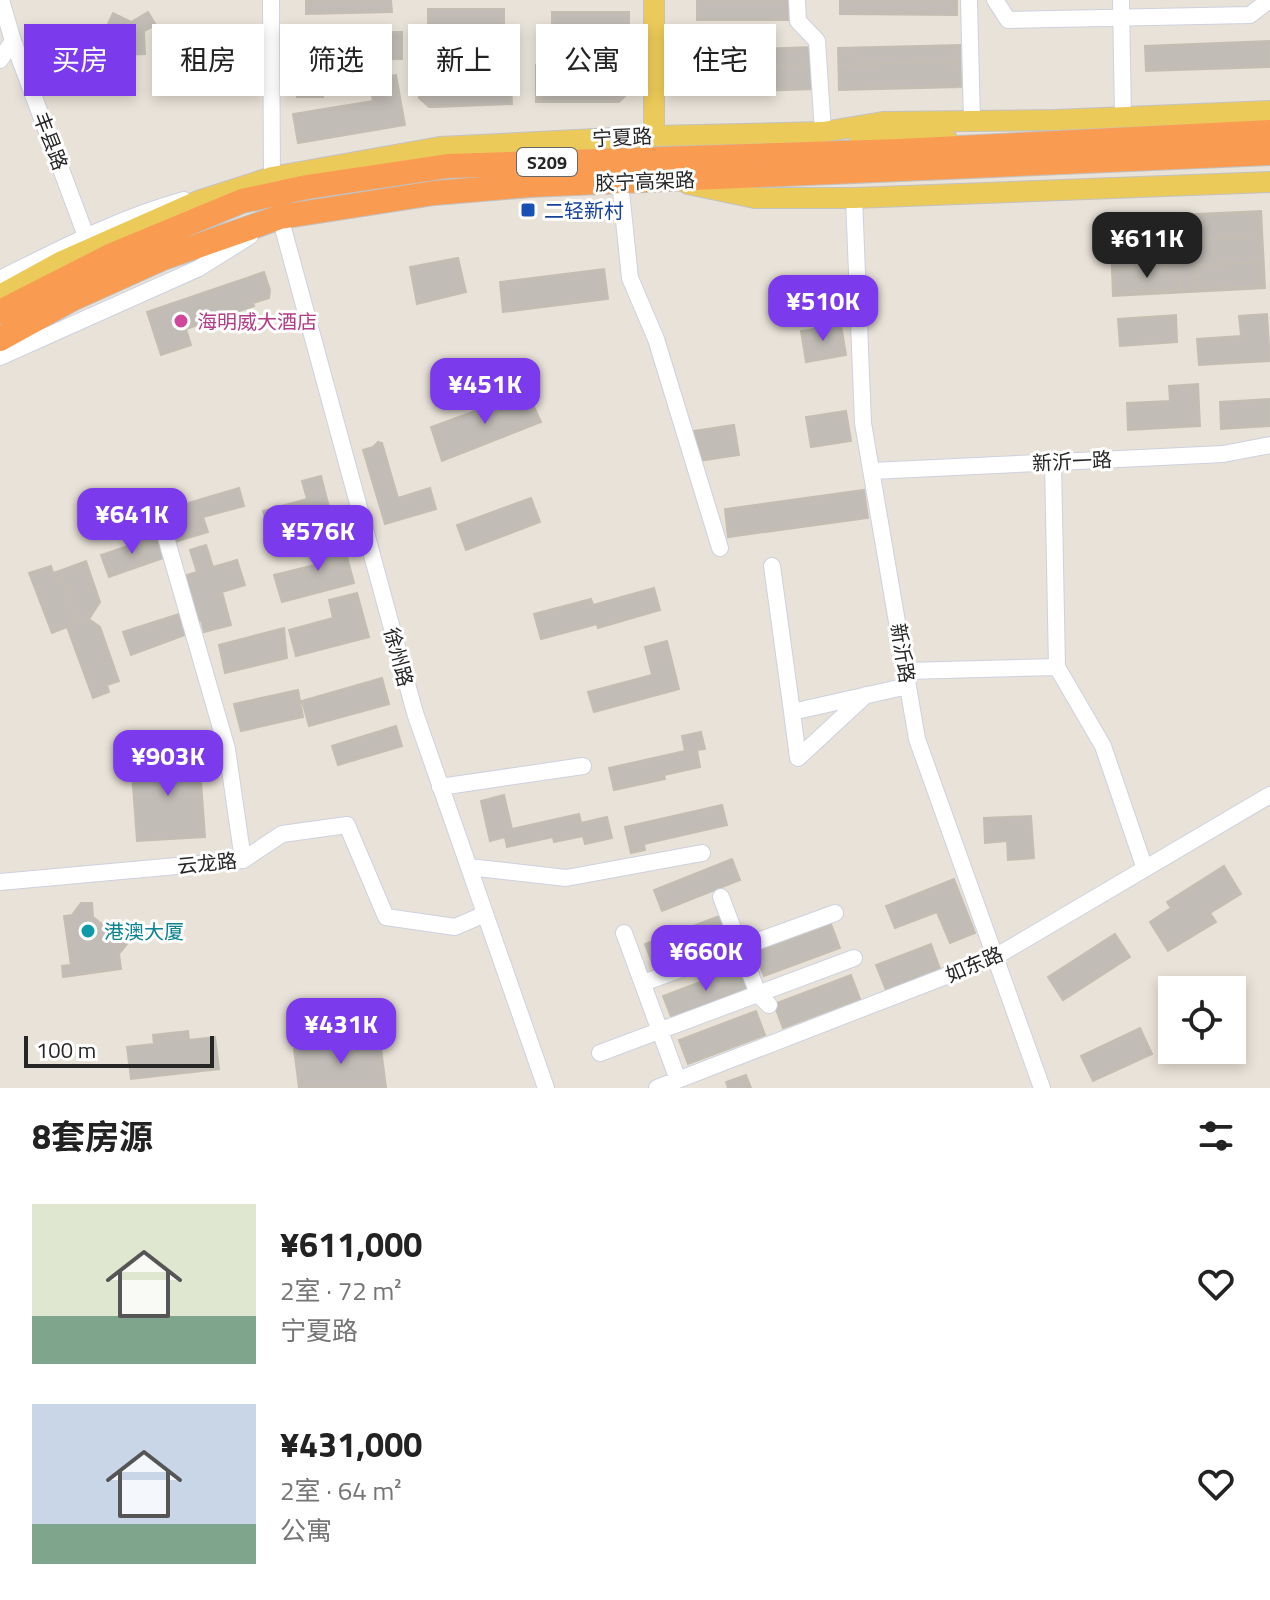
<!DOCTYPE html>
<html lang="zh">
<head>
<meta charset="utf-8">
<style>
	body { margin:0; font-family:"Titillium Web","Noto Sans SC",sans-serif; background:#f6f6f6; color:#222; height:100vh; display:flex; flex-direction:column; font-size:30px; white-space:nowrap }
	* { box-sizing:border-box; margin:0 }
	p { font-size:26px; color:#767676 }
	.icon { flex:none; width:44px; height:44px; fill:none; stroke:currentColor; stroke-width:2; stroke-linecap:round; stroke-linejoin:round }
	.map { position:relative; height:1088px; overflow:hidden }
	.side { display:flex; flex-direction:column; background:#fff; flex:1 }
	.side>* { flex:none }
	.guide { position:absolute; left:24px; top:24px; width:800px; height:72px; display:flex; gap:16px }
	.tools { position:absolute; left:1158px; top:976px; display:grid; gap:16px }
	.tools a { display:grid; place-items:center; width:88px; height:88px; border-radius:0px; background:#fff; box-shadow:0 4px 12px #0003; font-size:40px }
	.scale { position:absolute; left:24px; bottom:20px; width:190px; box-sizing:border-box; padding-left:8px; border:4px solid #262626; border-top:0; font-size:22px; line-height:28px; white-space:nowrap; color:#262626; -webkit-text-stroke:6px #fff; paint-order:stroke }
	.price { position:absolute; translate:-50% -68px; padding:0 18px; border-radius:16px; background:#7c3aed; color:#fff; font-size:26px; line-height:52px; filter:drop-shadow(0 2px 4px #0008) }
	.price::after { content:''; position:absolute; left:50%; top:48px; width:24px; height:18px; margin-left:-12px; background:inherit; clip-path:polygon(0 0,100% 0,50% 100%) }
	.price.on { background:#222; color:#fff }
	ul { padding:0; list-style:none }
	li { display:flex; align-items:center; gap:24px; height:200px; padding:0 32px }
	li span { display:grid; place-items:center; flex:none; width:224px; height:160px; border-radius:0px; color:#555 }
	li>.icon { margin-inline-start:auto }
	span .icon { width:96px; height:96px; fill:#fffc; stroke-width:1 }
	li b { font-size:34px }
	h2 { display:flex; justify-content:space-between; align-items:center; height:96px; padding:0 32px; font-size:34px }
	.chip { padding:0 28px; border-radius:0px; background:#fff; box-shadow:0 4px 12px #0003; font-size:28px; line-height:72px }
	.chip.on { background:#7c3aed; color:#fff }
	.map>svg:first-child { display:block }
	.building { fill:#c1bcb5; stroke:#c4beb2; stroke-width:2 }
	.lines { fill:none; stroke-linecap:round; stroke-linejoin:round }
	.minor-casing { stroke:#cdd1e0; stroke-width:18 }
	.major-casing { stroke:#c2c2c2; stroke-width:22 }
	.highway-casing { stroke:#c2c2c2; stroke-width:26 }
	.minor { stroke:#fff; stroke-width:16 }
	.major { stroke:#ecca59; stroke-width:20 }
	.highway { stroke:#fa9b52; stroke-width:24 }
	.transit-dot { fill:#1a4fb4; stroke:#fff; stroke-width:3 }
	.hotel-dot { fill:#d1479c; stroke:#fff; stroke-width:3 }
	.culture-dot { fill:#0f9aa8; stroke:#fff; stroke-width:3 }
	.labels { text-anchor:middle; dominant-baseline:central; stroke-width:6; stroke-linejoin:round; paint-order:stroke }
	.shield { fill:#fff; stroke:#676767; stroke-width:2 }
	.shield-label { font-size:18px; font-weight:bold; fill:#262626 }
	.street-label { font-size:20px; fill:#262626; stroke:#fff }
	.transit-label { font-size:20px; fill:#164399; stroke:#fff; text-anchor:start }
	.hotel-label { font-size:20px; fill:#b23c85; stroke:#fff; text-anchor:start }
	.culture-label { font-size:20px; fill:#0d838f; stroke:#fff; text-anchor:start }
</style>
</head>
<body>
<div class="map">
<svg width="1270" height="1088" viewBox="0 0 1270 1088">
	<rect width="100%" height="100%" fill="#e9e2d8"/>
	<path class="building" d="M306,0H391L392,12L306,14Z
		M697,0H789V20H697Z
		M840,0H957V15L840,14Z
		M428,9H504V33H428Z
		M148,12L156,25L144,31L145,54L119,55L118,32L107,26L113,13L131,22Z
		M552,12H629V36H552Z
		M402,32V59L322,60L323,97H297L296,33Z
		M1270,41V67L1146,71L1145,46Z
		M960,45L961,87L839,90L838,48Z
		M813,47L815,89L693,93L692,51Z
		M960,61L961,86L840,89L839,65Z
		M628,64V93L619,102H536V65Z
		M814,64L815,88L694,92V67Z
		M510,67L512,104L429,107L419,98L418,70Z
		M396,75L405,125L298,143L293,114L373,101L369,80Z
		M541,78H626V90L616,101L541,102Z
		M510,81L511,104L436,107L425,96V84Z
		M1261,211L1265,288L1113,296L1110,218Z
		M1259,213L1260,237L1195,240L1194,216Z
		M1177,217L1178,241L1113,244L1112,220Z
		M458,258L466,292L417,304L410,267Z
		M1262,262L1263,286L1198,289L1197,265Z
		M1179,266L1180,290L1115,293L1114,269Z
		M604,269L608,299L503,312L500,282Z
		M264,272L270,290L269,298L253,303L254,306L186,329L191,345L161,355L147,312Z
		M1267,314L1270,361L1199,365L1197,339L1241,336L1239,316Z
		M1176,315L1177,342L1120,346L1118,319Z
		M841,325L846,355L806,362L801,331Z
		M1198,384L1200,426L1128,430L1127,403L1170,401L1169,386Z
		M527,392L541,422L442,461L431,427Z
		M1270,399V426L1221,429L1220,402Z
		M846,411L851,441L811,447L806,417Z
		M734,425L739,455L698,461L693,431Z
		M378,442L382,443L398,498L430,488L436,509L385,524L363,450L373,447Z
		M321,476L330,511L268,528L263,511L307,499L302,481Z
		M239,488L244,506L203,517L208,532L177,541L168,509Z
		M864,490L868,518L728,537L725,509Z
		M531,498L540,522L466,550L457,525Z
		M157,536L163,558L109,577L101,555Z
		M342,538L354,583L282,602L274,575L319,564L314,546Z
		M206,545L213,567L237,560L245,585L222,592L231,625L204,632L201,620L194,622L181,577L197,572L190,550Z
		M86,561L100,602L89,619L78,623L59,571Z
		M51,566L53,573L59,571L78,623L89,619L100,627L119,681L107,685L109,692L93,698L67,627L52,633L29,573Z
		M654,588L660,610L598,628L597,624L541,639L534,614L591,599L593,605Z
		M357,593L369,637L296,656L289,630L333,618L329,600Z
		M179,614L185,635L131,655L123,632Z
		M284,628L287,658L225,673L219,645Z
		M667,641L679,689L594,712L588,692L652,675L645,647Z
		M382,678L389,704L309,726L302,701Z
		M298,690L303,717L241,731L234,704Z
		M396,726L402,746L338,765L332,746Z
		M701,732L705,749L697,750L700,767L664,775L665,779L614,790L609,768L685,751L682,736Z
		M199,754L205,837L137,841L131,759Z
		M504,795L512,829L579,814L581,823L607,817L612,838L585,844L583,836L554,842L553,837L507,847L505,837L490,841L481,801Z
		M722,805L727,825L644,844L645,850L631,853L625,827Z
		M1031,816L1034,858L1008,860L1007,841L985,843L984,818Z
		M732,859L740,880L662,911L654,890Z
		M1224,866L1241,894L1210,913L1216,922L1168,951L1150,922L1171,908L1167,902Z
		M954,879L975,933L950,943L937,912L895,928L886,906Z
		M81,903H92L93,917L127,944L119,954L121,969L63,977L62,966L71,965L64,916L72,915Z
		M722,915L731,938L654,967L645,944Z
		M831,924L840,948L764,976L755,953Z
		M1115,934L1130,957L1063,1000L1048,977Z
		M931,944L940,969L886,990L876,965Z
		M740,967L749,990L672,1019L663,996Z
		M851,975L860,999L783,1028L774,1004Z
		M756,1011L765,1035L688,1064L679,1040Z
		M1140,1028L1152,1054L1093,1081L1081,1056Z
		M188,1031L189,1040L215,1037L219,1069L131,1079L127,1047L154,1044L153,1035Z
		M380,1040L386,1088H299L294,1049Z
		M746,1075L751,1088H728L726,1082Z"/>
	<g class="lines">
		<defs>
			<path id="minor" d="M1,0L13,41L86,236
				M271,0L272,177
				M797,0L798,21L817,41L823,132
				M969,0L972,121
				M995,0L1008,20L1250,15L1269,0
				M1121,0L1123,117
				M0,60L13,41
				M620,182L630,278L656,339L720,548
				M854,198L863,423L917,739L1042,1088
				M273,221L280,217L415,713L546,1088
				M0,279C60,249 119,218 184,200
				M0,357L199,268L250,236
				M1053,462L1057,667L1103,746L1145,869
				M872,471L1223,454L1270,445
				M160,517L227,749L243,860
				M772,566L792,712
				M906,671L1057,667
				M866,695L798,758L792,712L908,686
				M440,787L583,766
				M469,867L566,878L702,853
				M0,882L243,860L282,834L347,825L386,917L455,927L485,914
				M721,897L758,994L769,1005
				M624,933L678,1080
				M643,983L835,913
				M600,1053L854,958
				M657,1088L995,957L1270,795"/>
			<path id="major" d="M859,135L947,139
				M654,136V0
				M688,184L755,198H854L1270,182
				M0,295L60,262L198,201L272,177L440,147L654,136L823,132L883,122L1055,120L1270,111"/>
			<path id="highway" d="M0,312L112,255L242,201L307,187L448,166L899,151L1270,132
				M0,339L72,299L163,258L280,217L434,193L530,185L1270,153"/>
		</defs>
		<use href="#minor" class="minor-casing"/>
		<use href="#major" class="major-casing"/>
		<use href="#highway" class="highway-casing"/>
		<use href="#minor" class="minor"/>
		<use href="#major" class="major"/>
		<use href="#highway" class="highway"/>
	</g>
	<rect class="transit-dot" x="520" y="202" width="16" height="16" rx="4"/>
	<circle class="hotel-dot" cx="181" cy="321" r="8"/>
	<circle class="culture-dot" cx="88" cy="931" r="8"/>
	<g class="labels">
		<rect class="shield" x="517" y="148" width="60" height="28" rx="6"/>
		<g class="shield-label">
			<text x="547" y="162">S209</text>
		</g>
		<g class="street-label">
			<text transform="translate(622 137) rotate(-3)">宁夏路</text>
			<text transform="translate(51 141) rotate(69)">丰县路</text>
			<text transform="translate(645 181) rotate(-2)">胶宁高架路</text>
			<text transform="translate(1072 461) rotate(-3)">新沂一路</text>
			<text transform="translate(903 653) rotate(81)">新沂路</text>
			<text transform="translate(399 657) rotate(75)">徐州路</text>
			<text transform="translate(207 863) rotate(-6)">云龙路</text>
			<text transform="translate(974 964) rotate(-23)">如东路</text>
		</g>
		<g class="transit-label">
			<text x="544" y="210">二轻新村</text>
		</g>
		<g class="hotel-label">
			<text x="197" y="321">海明威大酒店</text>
		</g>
		<g class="culture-label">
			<text x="104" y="931">港澳大厦</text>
		</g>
	</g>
</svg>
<div class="tools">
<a><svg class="icon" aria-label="locate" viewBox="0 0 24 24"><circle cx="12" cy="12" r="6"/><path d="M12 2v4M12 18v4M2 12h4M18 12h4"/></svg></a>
</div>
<div class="scale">100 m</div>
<b class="price on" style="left:1147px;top:280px">¥611K</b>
<b class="price" style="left:823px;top:343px">¥510K</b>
<b class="price" style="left:485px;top:426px">¥451K</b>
<b class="price" style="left:132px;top:556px">¥641K</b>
<b class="price" style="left:318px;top:573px">¥576K</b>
<b class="price" style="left:168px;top:798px">¥903K</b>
<b class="price" style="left:706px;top:993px">¥660K</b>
<b class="price" style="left:341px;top:1066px">¥431K</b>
<div class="guide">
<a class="chip on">买房</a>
<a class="chip">租房</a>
<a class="chip">筛选</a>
<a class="chip">新上</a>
<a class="chip">公寓</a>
<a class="chip">住宅</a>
</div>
</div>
<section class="side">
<h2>8套房源<svg class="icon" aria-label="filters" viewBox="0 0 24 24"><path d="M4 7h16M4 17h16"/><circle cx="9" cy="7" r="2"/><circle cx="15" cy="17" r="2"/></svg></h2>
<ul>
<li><span style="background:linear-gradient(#dfe7d0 70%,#7fa58c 0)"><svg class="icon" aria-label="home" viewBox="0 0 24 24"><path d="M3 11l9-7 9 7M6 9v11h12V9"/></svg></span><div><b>¥611,000</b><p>2室 · 72 m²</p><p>宁夏路</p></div><svg class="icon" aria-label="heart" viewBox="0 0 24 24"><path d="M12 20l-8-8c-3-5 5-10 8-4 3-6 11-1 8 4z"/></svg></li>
<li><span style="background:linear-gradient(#c9d6e8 75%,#7fa58c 0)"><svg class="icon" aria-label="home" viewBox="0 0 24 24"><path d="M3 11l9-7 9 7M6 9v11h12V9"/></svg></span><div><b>¥431,000</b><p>2室 · 64 m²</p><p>公寓</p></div><svg class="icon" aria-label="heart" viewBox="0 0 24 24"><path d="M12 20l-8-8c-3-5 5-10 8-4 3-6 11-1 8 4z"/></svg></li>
</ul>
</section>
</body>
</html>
